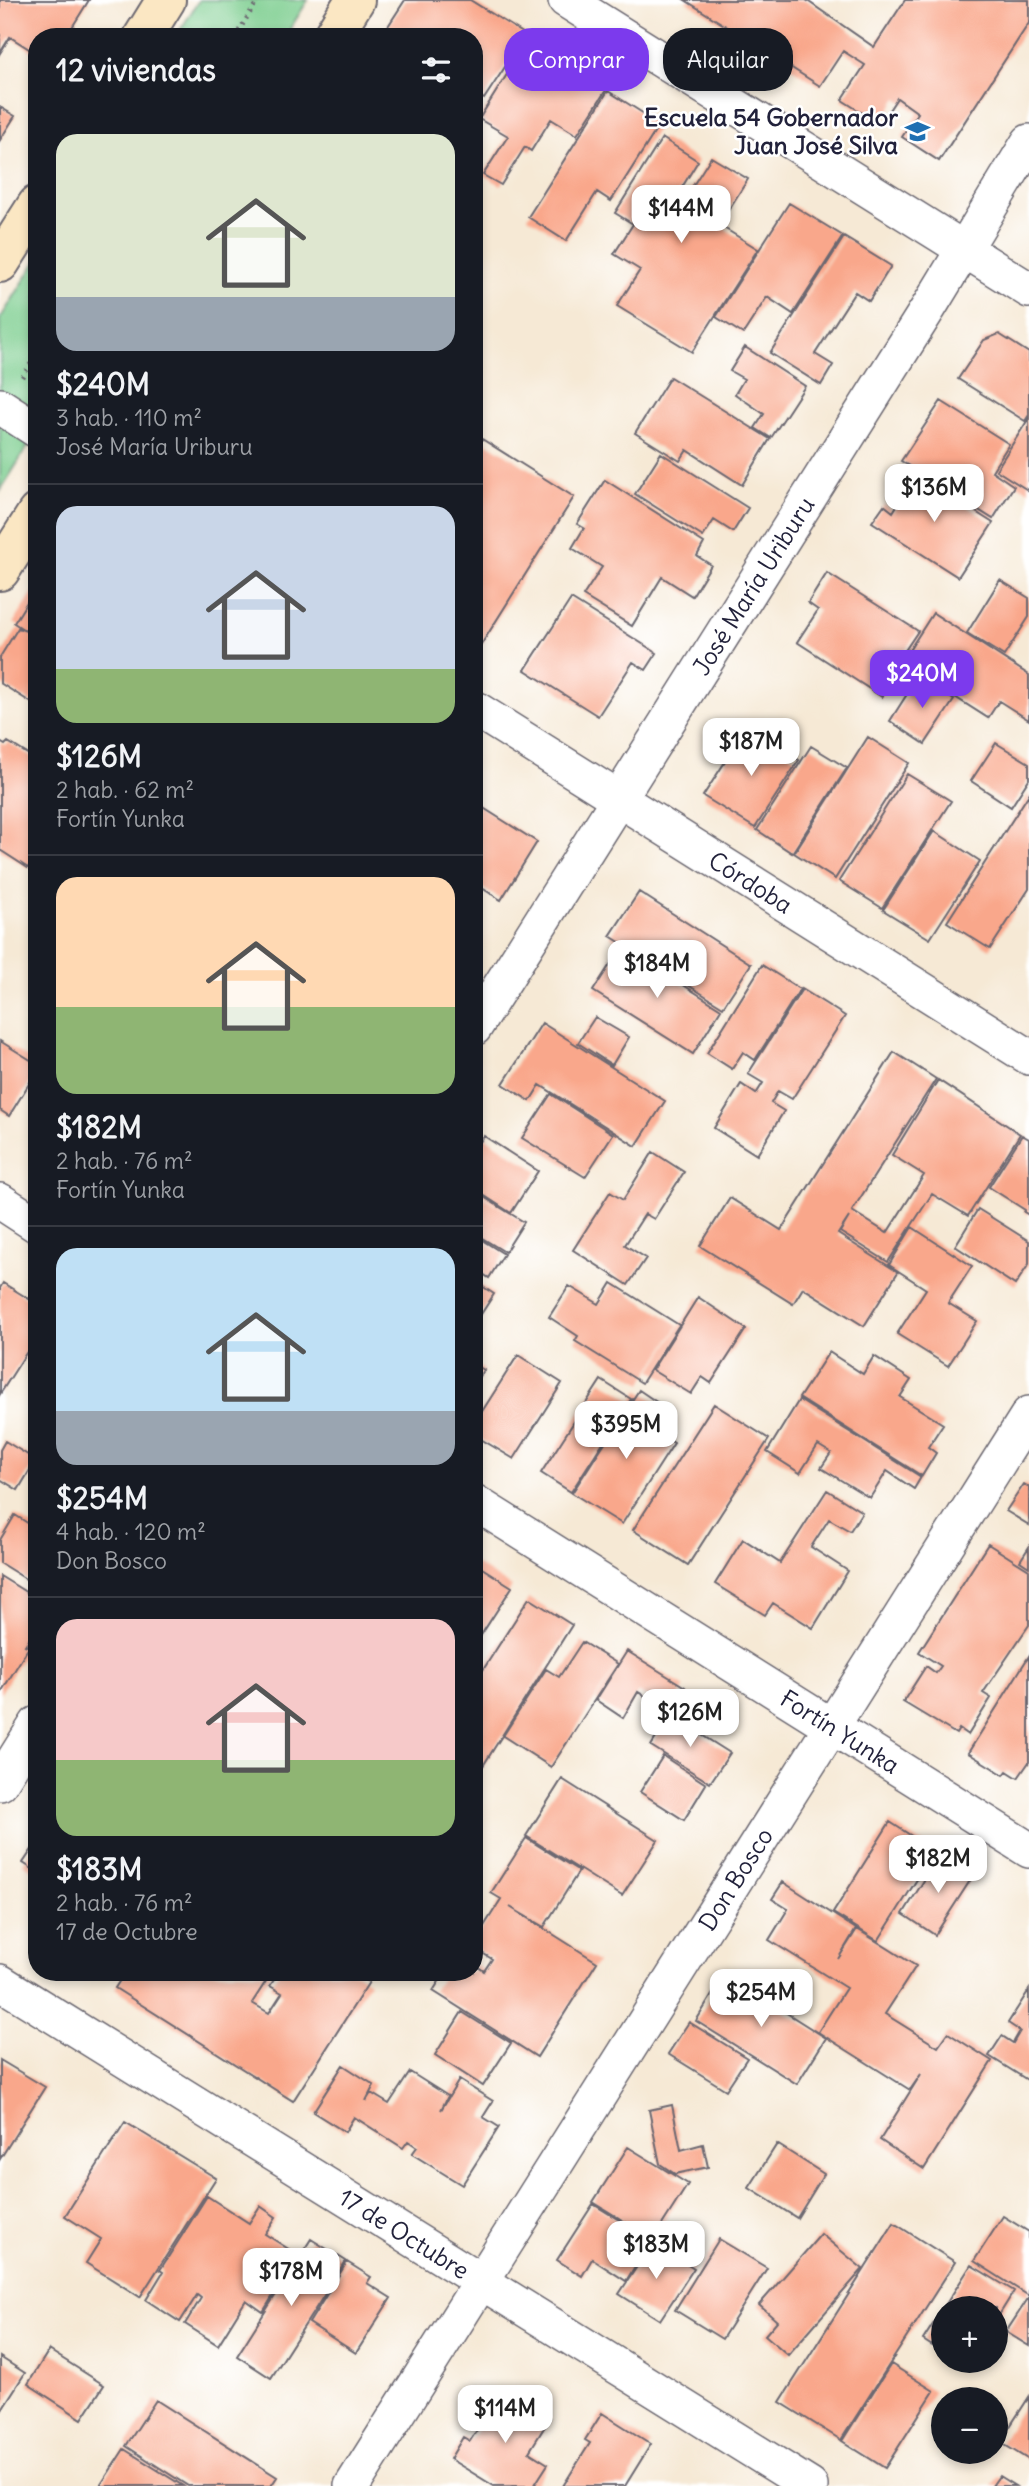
<!DOCTYPE html>
<html lang="es">
<head>
<meta charset="utf-8">
<style>
	body { margin:0; font-family:Delius,sans-serif; background:#242831; color:#f1f3f6; height:100vh; display:flex; flex-direction:column; font-size:26px; white-space:nowrap }
	* { box-sizing:border-box; margin:0 }
	p { font-size:23px; color:#9ea1a6 }
	.icon { flex:none; width:38px; height:38px; fill:none; stroke:currentColor; stroke-width:2; stroke-linecap:round; stroke-linejoin:round }
	.map { position:relative; flex:1; overflow:hidden }
	.side { position:absolute; left:28px; top:28px; width:455px; height:1953px; display:flex; flex-direction:column; background:#171b24; border-radius:28px; box-shadow:0 4px 10px #0003 }
	.side>* { flex:none }
	.guide { position:absolute; left:504px; top:28px; width:420px; height:63px; display:flex; gap:14px }
	.buttons { position:absolute; left:931px; top:2296px; display:grid; gap:14px }
	.buttons a { display:grid; place-items:center; width:77px; height:77px; border-radius:50%; background:#171b24; box-shadow:0 4px 10px #0003; font-size:35px }
	.price { position:absolute; translate:-50% -60px; padding:0 16px; border-radius:14px; background:#fff; color:#222; font-size:23px; line-height:46px; filter:drop-shadow(0 2px 4px #0008) }
	.price::after { content:''; position:absolute; left:50%; top:42px; width:21px; height:16px; margin-left:-10px; background:inherit; clip-path:polygon(0 0,100% 0,50% 100%) }
	.price.on { background:#7c3aed; color:#fff }
	ul { padding:0; list-style:none }
	li { display:grid; align-content:center; gap:14px; height:371px; padding:0 28px }
	li+li { border-top:2px solid #363941 }
	li span { display:grid; place-items:center; height:217px; border-radius:21px; color:#555 }
	li>.icon { margin-inline-start:auto }
	span .icon { width:126px; height:126px; fill:#fffc; stroke-width:1 }
	li b { font-size:30px }
	h2 { display:flex; justify-content:space-between; align-items:center; height:84px; padding:0 28px; font-size:30px }
	.tag { padding:0 24px; border-radius:28px; background:#171b24; box-shadow:0 4px 10px #0003; font-size:24px; line-height:63px }
	.tag.on { background:#7c3aed; color:#fff }
	.map>svg:first-child { display:block }
	.green { fill:#7bcd8e; stroke:#4e7864; stroke-width:2 }
	.building { fill:#f9a78b }
	.lines { fill:none; stroke-linecap:round; stroke-linejoin:round }
	.street-casing { stroke:#6c6871; stroke-width:38 }
	.secondary-casing { stroke:#6c6871; stroke-width:42 }
	.path { stroke:#6c6871; stroke-width:4.5; stroke-dasharray:2 5; stroke-linecap:butt }
	.street { stroke:#fff; stroke-width:35 }
	.secondary { stroke:#fbe7c3; stroke-width:38 }
	.labels { text-anchor:middle; dominant-baseline:central; stroke-width:5; stroke-linejoin:round; paint-order:stroke }
	.poi-label { font-size:24px; font-weight:bold; fill:#22223b; stroke:#fff; text-anchor:end }
	.street-label { font-size:24px; fill:#22223b; stroke:#fff }
</style>
</head>
<body>
<div class="map">
<svg width="1029" height="2486" viewBox="0 0 1029 2486">
	<rect width="100%" height="100%" fill="#fff"/>
	<filter id="ink" filterUnits="userSpaceOnUse"><feTurbulence type="fractalNoise" baseFrequency=".0143" numOctaves="2"/><feDisplacementMap in="SourceGraphic" scale="14" xChannelSelector="R" yChannelSelector="G"/><feConvolveMatrix kernelMatrix="1 2 1 2 8 2 1 2 1" color-interpolation-filters="sRGB"/></filter>
	<filter id="wash" filterUnits="userSpaceOnUse"><feTurbulence type="fractalNoise" baseFrequency=".00686" numOctaves="4" result="noise"/><feDisplacementMap in="SourceGraphic" scale="28" xChannelSelector="R" yChannelSelector="G"/><feGaussianBlur stdDeviation="1.57" result="paint"/><feColorMatrix in="noise" values="0 0 0 0 0 0 0 0 0 0 0 0 0 0 0 0 0 1.4 0 .05"/><feComposite in="paint" operator="in"/></filter>
	<g filter="url(#wash)">
		<rect width="100%" height="100%" fill="#f6e9d5"/>
		<path class="green" d="M199,0H308L285,37H176Z
			M37,260V432L0,491V319Z"/>
		<g id="blocks">
			<path class="building" d="M0,0H89L66,37H37V54L10,37L0,53Z
				M405,0H470L526,35L484,99L474,93V37H387L383,34Z
				M685,0H806L874,47L905,0H1029V23L939,161L902,137L918,113L897,98L880,124L842,100L865,65L843,51L820,86Z
				M528,41L606,90L577,135L551,119L531,151L525,147L501,185L483,175L508,136L479,119Z
				M608,91L660,124L611,201L597,192L566,241L528,217Z
				M0,107L15,116L0,140Z
				M662,138L698,161L673,202L680,206L711,157L748,179L719,225L758,249L692,352L617,306L640,270L614,254L633,224L615,213Z
				M789,203L843,236L793,314L767,297L743,334L716,317Z
				M844,237L891,266L869,301L855,292L815,354L833,365L821,385L770,353Z
				M999,334L1029,353V415L1025,421L958,379L984,340Z
				M745,347L805,386L771,438L755,428L764,414L735,394L744,379L730,371Z
				M670,377L770,439L742,485L687,450L680,461L635,433Z
				M941,401L1009,444L992,471L1014,486L993,519L901,461Z
				M1029,418V491L996,470Z
				M474,434L574,497L474,656Z
				M661,453L748,508L733,532L714,520L703,537L635,494Z
				M907,468L993,523L958,577L872,522L884,505L893,512L906,491L896,485Z
				M605,480L704,543L697,556L711,565L692,596L662,577L632,626L583,596L602,567L572,548L584,528L577,524Z
				M827,573L918,631L898,661L901,663L933,613L1029,675V720L999,701L988,718L903,664L882,697L797,642L818,610L808,603Z
				M1000,580L1029,598V617L1004,656L967,633Z
				M37,586V702L35,705L0,683V657L18,628L26,631L14,623Z
				M571,599L657,653L646,670L633,662L598,716L525,670Z
				M918,677L954,700L925,744L890,721Z
				M747,728L799,760L755,828L703,796Z
				M868,737L909,763L835,879L794,853Z
				M0,742L5,745L8,742L37,760V854L28,868L0,850Z
				M996,743L1029,763V779L1011,807L971,781Z
				M811,746L847,768L792,853L757,830Z
				M907,774L951,801L882,908L839,881Z
				M1029,794V889L990,949L947,922Z
				M474,802L537,842L501,900L474,883Z
				M934,831L980,861L930,939L883,910Z
				M474,887L482,892L474,905Z
				M639,892L751,964L723,1007L610,936Z
				M622,946L721,1009L693,1054L593,991Z
				M762,965L800,989L755,1060L743,1052L732,1069L707,1053Z
				M802,989L845,1016L792,1099L778,1091L771,1103L784,1111L757,1155L714,1128L741,1084L756,1094L763,1083L748,1074Z
				M595,1017L629,1037L612,1065L578,1043Z
				M542,1023L665,1101L636,1146L540,1085L530,1101L503,1084Z
				M0,1041L37,1064V1071L9,1116L0,1110Z
				M894,1052L936,1079L852,1211L887,1233L924,1175L892,1155L938,1080L1020,1134L968,1216L932,1194L888,1262L840,1232L849,1217L838,1234L898,1272L864,1326L803,1288L793,1304L700,1246L730,1198L781,1230Z
				M551,1094L613,1134L585,1177L522,1138Z
				M1022,1135L1029,1139V1215L1024,1212L1025,1210L989,1187Z
				M484,1136L538,1171L511,1213L474,1189V1151Z
				M653,1152L684,1172L654,1219L645,1214L625,1245L646,1258L628,1285L573,1250L610,1192L623,1200Z
				M474,1191L524,1222L505,1252L474,1233Z
				M978,1209L1029,1241V1264L1015,1285L955,1246Z
				M912,1227L972,1266L948,1303L977,1321L948,1366L897,1334L926,1289L889,1265Z
				M474,1235L504,1254L489,1278L474,1268Z
				M474,1281L494,1294L474,1325Z
				M3,1283L37,1304V1336L0,1394V1288Z
				M612,1283L679,1325L642,1383L575,1341L578,1336L549,1317L569,1286L599,1304Z
				M698,1297L746,1329L711,1383L702,1377L691,1394L652,1370Z
				M829,1352L863,1374L874,1356L911,1380L900,1397L943,1424L928,1447L936,1453L922,1476L799,1398Z
				M518,1355L562,1383L514,1459L474,1435V1424Z
				M474,1364L484,1370L474,1386Z
				M601,1380L631,1399L571,1492L541,1473Z
				M639,1390L664,1407L651,1428L674,1443L622,1524L572,1493Z
				M799,1400L921,1477L914,1489L887,1471L870,1498L821,1468L831,1453L818,1445L800,1473L767,1452Z
				M714,1404L769,1439L688,1565L633,1530Z
				M5,1441L36,1460L18,1490L0,1479V1450Z
				M1024,1484L1029,1487V1525L1006,1511Z
				M827,1490L862,1512L850,1531L829,1519L811,1547L848,1571L813,1628L773,1603L765,1615L715,1584L743,1539L780,1563Z
				M15,1515L37,1529V1586L0,1563V1540Z
				M988,1544L1029,1570V1625L983,1693L991,1698L968,1735L959,1729L956,1734L903,1702L926,1666L936,1673L941,1666L919,1652Z
				M1029,1547V1567L1020,1561Z
				M474,1563L512,1587L474,1646Z
				M0,1576L37,1599V1627L25,1645L29,1647L0,1694Z
				M529,1598L572,1625L481,1769L474,1764V1684Z
				M582,1642L618,1664L551,1767L503,1736L546,1669L559,1677Z
				M627,1651L685,1687L669,1711L638,1692L623,1718L596,1700Z
				M1029,1656V1762L1018,1778L1007,1771L1004,1775L968,1753Z
				M670,1715L730,1753L710,1783L651,1746Z
				M663,1756L706,1784L684,1820L640,1792Z
				M562,1779L658,1840L622,1896L526,1836Z
				M890,1822L935,1851L878,1941L833,1913Z
				M526,1838L579,1871L544,1927L510,1907L597,1962L537,2057L433,1991L445,1972H474V1964L484,1971L492,1959L474,1948V1942L501,1899L491,1893Z
				M37,1842V1872L23,1863Z
				M940,1855L973,1876L935,1935L903,1914Z
				M783,1882L856,1929L838,1959L857,1929L916,1966L885,2014L938,2047L948,2033L992,2061L924,2169L880,2140L921,2074L910,2090L818,2032L846,1988L769,1940L788,1909L772,1899Z
				M122,1972H272L252,2003L269,2013L282,1993L270,1986L279,1972H355L369,1982L293,2101L115,1988L124,1974Z
				M725,1974L826,2038L797,2084L696,2021Z
				M1029,1990V2081L989,2056L1002,2036L1013,2043L1020,2031L1008,2023Z
				M462,2012L511,2043L483,2086L435,2055Z
				M689,2022L747,2058L726,2090L668,2054Z
				M0,2060L45,2087L0,2159Z
				M343,2065L374,2085L366,2101L371,2093L389,2104L410,2072L448,2096L441,2110L459,2080L493,2101L483,2117L499,2127L462,2185L412,2154L417,2147L408,2141L403,2148L354,2117L345,2132L313,2112Z
				M672,2105L681,2150L703,2144L708,2167L675,2174L660,2164L649,2110Z
				M125,2122L216,2178L140,2297L86,2263L101,2239L65,2216Z
				M777,2144L824,2174L797,2218L749,2188Z
				M628,2147L688,2184L653,2239L593,2202Z
				M207,2196L249,2223L260,2206L276,2217L265,2234L298,2255L263,2312L246,2300L218,2345L185,2324L201,2298L197,2295L180,2322L146,2300L163,2272L160,2270Z
				M593,2204L651,2240L626,2281L592,2259L582,2276L557,2260Z
				M1003,2216L1029,2232V2296L974,2261Z
				M894,2223L955,2262L841,2440L780,2402Z
				M821,2234L863,2269L788,2355L765,2335L777,2321L759,2305Z
				M311,2239L346,2261L271,2378L237,2356Z
				M719,2239L767,2268L722,2339L675,2310Z
				M653,2242L694,2268L660,2320L619,2294Z
				M347,2262L371,2277L367,2283L391,2298L356,2353L309,2323Z
				M971,2265L1014,2291L996,2320V2308H943V2353L923,2340Z
				M1029,2297V2346L1006,2332Z
				M49,2350L104,2385L82,2419L28,2384Z
				M0,2357L25,2373L0,2412Z
				M955,2361H970L966,2367Z
				M891,2364L934,2391L885,2468L842,2441Z
				M503,2389L550,2418L529,2452L548,2464L534,2486H494L450,2459L463,2437L470,2441Z
				M1029,2397V2460L1000,2442Z
				M156,2400L277,2477L271,2486H188L126,2446Z
				M602,2413L651,2444L625,2486H563L590,2443L585,2440Z
				M124,2449L183,2486H100Z
				M999,2476L1015,2486H992Z"/>
		</g>
	</g>
	<g filter="url(#ink)">
		<use href="#blocks" fill-opacity="0" stroke="#6c6871" stroke-width="2"/>
		<g class="lines">
			<defs>
				<g id="street">
					<path d="M566,0L1029,290"/>
					<path d="M0,406L37,430"/>
					<path id="s1" d="M474,708L1029,1057"/>
					<path id="s2" d="M474,1028L929,307L1029,142"/>
					<path d="M0,1201L37,1225"/>
					<path id="s3" d="M474,1502L1029,1850"/>
					<path d="M0,1783L37,1724"/>
					<path id="s4" d="M0,1982L810,2486"/>
					<path id="s5" d="M352,2486L1029,1414"/>
				</g>
				<path id="secondary" d="M143,37L166,0
					M332,37L355,0
					M0,263L37,205
					M0,571L37,513"/>
			</defs>
			<use href="#street" class="street-casing"/>
			<use href="#secondary" class="secondary-casing"/>
			<path class="path" d="M235,37L258,0
				M22,377L37,354"/>
			<use href="#street" class="street"/>
			<use href="#secondary" class="secondary"/>
		</g>
	</g>
	<defs>
		<symbol id="school-bare" viewBox="-9 -9 18 18"><path d="M0-5L7-2L0 1L-7-2ZM-4 1L0 2.5L4 1V4Q0 6-4 4Z" fill="#1f6fb2" stroke="#fff" stroke-width="2.5" paint-order="stroke"/></symbol>
	</defs>
	<g fill-rule="evenodd">
		<use href="#school-bare" x="900" y="114" width="35" height="35"/>
	</g>
	<g class="labels">
		<g class="poi-label">
			<text x="898" y="117">Escuela 54 Gobernador<tspan x="898" dy="28">Juan José Silva</tspan></text>
		</g>
		<g class="street-label">
			<text stroke="none"><textPath href="#s2" startOffset="523">José María Uriburu</textPath></text>
			<text stroke="none"><textPath href="#s1" startOffset="327">Córdoba</textPath></text>
			<text stroke="none"><textPath href="#s3" startOffset="432">Fortín Yunka</textPath></text>
			<text stroke="none"><textPath href="#s5" startOffset="718">Don Bosco</textPath></text>
			<text stroke="none"><textPath href="#s4" startOffset="476">17 de Octubre</textPath></text>
		</g>
	</g>
</svg>
<div class="buttons">
<a>+</a>
<a>−</a>
</div>
<b class="price" style="left:681px;top:245px">$144M</b>
<b class="price" style="left:934px;top:524px">$136M</b>
<b class="price on" style="left:922px;top:710px">$240M</b>
<b class="price" style="left:751px;top:778px">$187M</b>
<b class="price" style="left:657px;top:1000px">$184M</b>
<b class="price" style="left:626px;top:1461px">$395M</b>
<b class="price" style="left:690px;top:1749px">$126M</b>
<b class="price" style="left:938px;top:1895px">$182M</b>
<b class="price" style="left:761px;top:2029px">$254M</b>
<b class="price" style="left:656px;top:2281px">$183M</b>
<b class="price" style="left:291px;top:2308px">$178M</b>
<b class="price" style="left:505px;top:2445px">$114M</b>
<div class="guide">
<a class="tag on">Comprar</a>
<a class="tag">Alquilar</a>
</div>
<section class="side">
<h2>12 viviendas<svg class="icon" aria-label="filters" viewBox="0 0 24 24"><path d="M4 7h16M4 17h16"/><circle cx="9" cy="7" r="2"/><circle cx="15" cy="17" r="2"/></svg></h2>
<ul>
<li><span style="background:linear-gradient(#dfe7d0 75%,#9aa5b1 0)"><svg class="icon" aria-label="home" viewBox="0 0 24 24"><path d="M3 11l9-7 9 7M6 9v11h12V9"/></svg></span><div><b>$240M</b><p>3 hab. · 110 m²</p><p>José María Uriburu</p></div></li>
<li><span style="background:linear-gradient(#c9d6e8 75%,#8fb573 0)"><svg class="icon" aria-label="home" viewBox="0 0 24 24"><path d="M3 11l9-7 9 7M6 9v11h12V9"/></svg></span><div><b>$126M</b><p>2 hab. · 62 m²</p><p>Fortín Yunka</p></div></li>
<li><span style="background:linear-gradient(#ffd9b3 60%,#8fb573 0)"><svg class="icon" aria-label="home" viewBox="0 0 24 24"><path d="M3 11l9-7 9 7M6 9v11h12V9"/></svg></span><div><b>$182M</b><p>2 hab. · 76 m²</p><p>Fortín Yunka</p></div></li>
<li><span style="background:linear-gradient(#bfe0f5 75%,#9aa5b1 0)"><svg class="icon" aria-label="home" viewBox="0 0 24 24"><path d="M3 11l9-7 9 7M6 9v11h12V9"/></svg></span><div><b>$254M</b><p>4 hab. · 120 m²</p><p>Don Bosco</p></div></li>
<li><span style="background:linear-gradient(#f6c9c9 65%,#8fb573 0)"><svg class="icon" aria-label="home" viewBox="0 0 24 24"><path d="M3 11l9-7 9 7M6 9v11h12V9"/></svg></span><div><b>$183M</b><p>2 hab. · 76 m²</p><p>17 de Octubre</p></div></li>
</ul>
</section>
</div>
</body>
</html>
